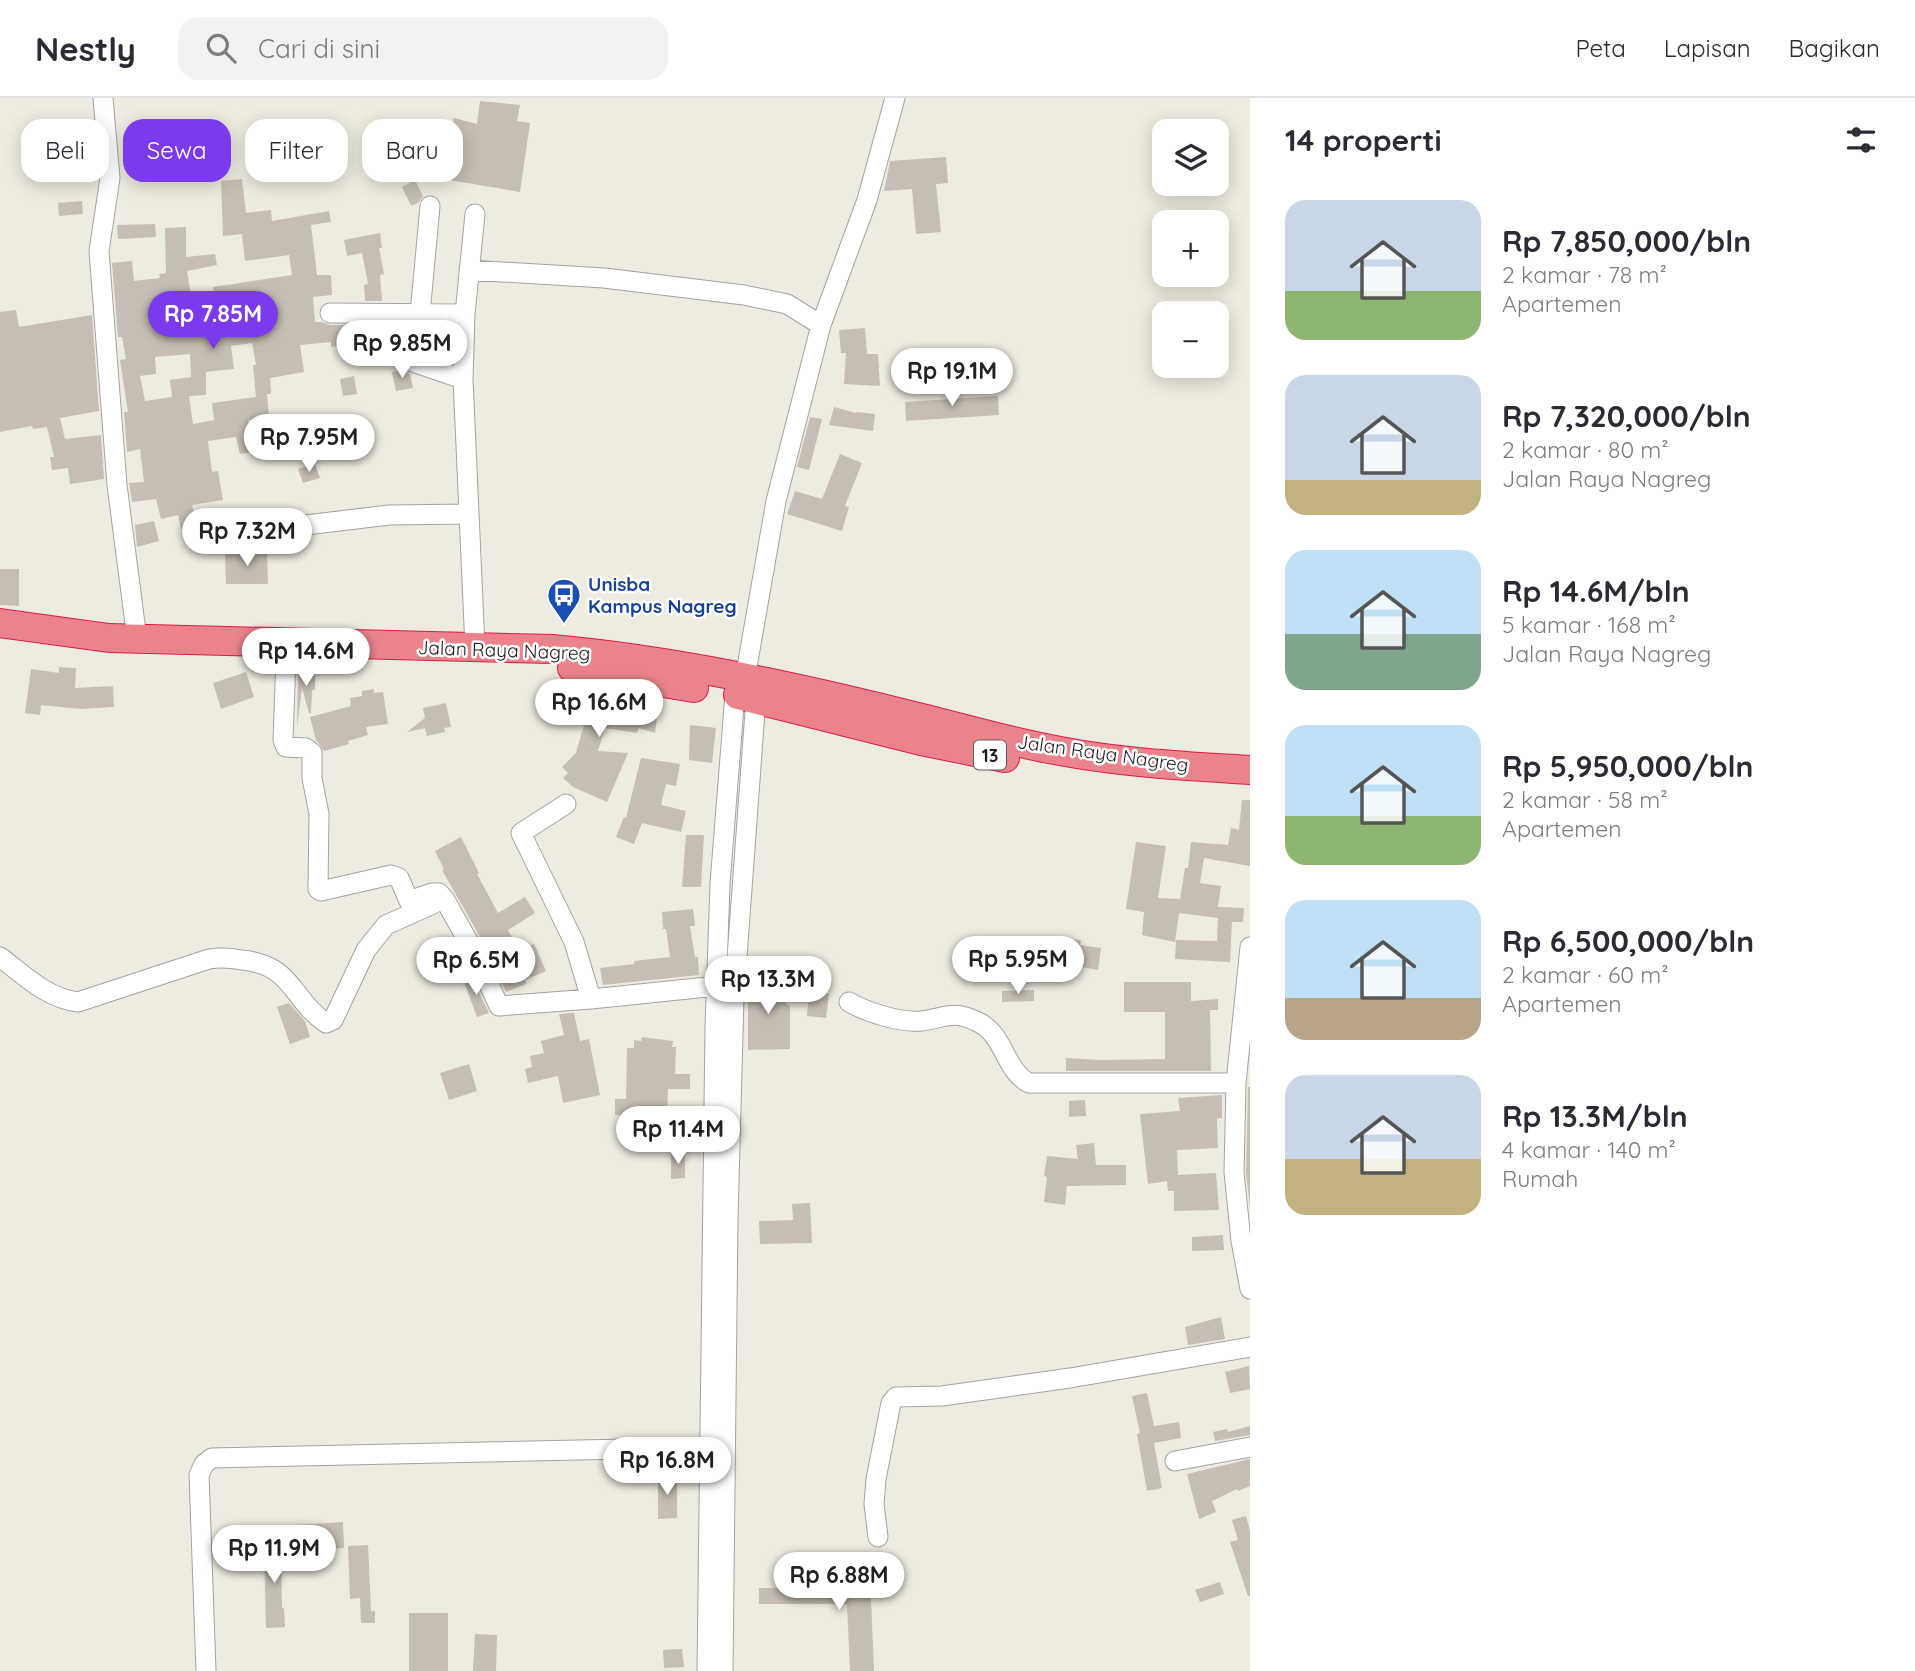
<!DOCTYPE html>
<html lang="id">
<head>
<meta charset="utf-8">
<style>
	body { margin:0; font-family:Quicksand,sans-serif; background:#f2f2f3; color:#2b2b33; height:100vh; display:flex; flex-direction:column; font-size:26px; white-space:nowrap }
	* { box-sizing:border-box; margin:0 }
	p { font-size:23px; color:#7c7c81 }
	.icon { flex:none; width:38px; height:38px; fill:none; stroke:currentColor; stroke-width:2; stroke-linecap:round; stroke-linejoin:round }
	.map { position:relative; flex:1; overflow:hidden }
	.drawer { display:flex; flex-direction:column; background:#fff; width:665px }
	.drawer>* { flex:none }
	.hud { position:absolute; left:21px; top:21px; width:665px; height:63px; display:flex; gap:14px }
	.controls { position:absolute; left:1152px; top:21px; display:grid; gap:14px }
	.controls a { display:grid; place-items:center; width:77px; height:77px; border-radius:14px; background:#fff; box-shadow:0 4px 18px #0003; font-size:35px }
	.price { position:absolute; translate:-50% -60px; padding:0 16px; border-radius:24px; background:#fff; color:#222; font-size:23px; line-height:46px; filter:drop-shadow(0 2px 4px #0008) }
	.price::after { content:''; position:absolute; left:50%; top:42px; width:21px; height:16px; margin-left:-10px; background:inherit; clip-path:polygon(0 0,100% 0,50% 100%) }
	.price.active { background:#7c3aed; color:#fff }
	ul { padding:0; list-style:none }
	li { display:flex; align-items:center; gap:21px; height:175px; padding:0 35px }
	li span { display:grid; place-items:center; flex:none; width:196px; height:140px; border-radius:21px; color:#555 }
	li>.icon { margin-inline-start:auto }
	span .icon { width:84px; height:84px; fill:#fffc; stroke-width:1 }
	li b { font-size:30px }
	h2 { display:flex; justify-content:space-between; align-items:center; height:84px; padding:0 35px; font-size:30px }
	.pill { padding:0 24px; border-radius:21px; background:#fff; box-shadow:0 4px 18px #0003; font-size:24px; line-height:63px }
	.pill.active { background:#7c3aed; color:#fff }
	header { display:flex; align-items:center; gap:42px; box-sizing:border-box; height:98px; padding:0 35px; background:#fff; border-bottom:2px solid #e1e1e2 }
	header strong { font-size:33px }
	nav { display:flex; gap:38px; margin-inline-start:auto; font-size:24px }
	.search { width:490px; height:63px; background:#f2f2f3; display:flex; align-items:center; gap:18px; box-sizing:border-box; padding:0 24px; border-radius:21px; color:#7c7c81; font-size:26px }
	main { display:flex; flex:1; min-height:0 }
	.map>svg:first-child { display:block }
	.building { fill:#c6beb4; fill-rule:evenodd }
	.lines { fill:none; stroke-linecap:round; stroke-linejoin:round }
	.minor-casing { stroke:#a3a3a3; stroke-width:21 }
	.highway-casing { stroke:#df1b48; stroke-width:30 }
	.minor { stroke:#fff; stroke-width:19 }
	.highway { stroke:#ea838b; stroke-width:28 }
	.labels { text-anchor:middle; dominant-baseline:central; stroke-width:5; stroke-linejoin:round; paint-order:stroke }
	.shield { fill:#fff; stroke:#606060; stroke-width:2 }
	.shield-label { font-size:18px; font-weight:bold; fill:#1c1c1c }
	.transit-label { font-size:19px; font-weight:bold; fill:#164399; stroke:#fff; text-anchor:start }
	.street-label { font-size:19px; fill:#1c1c1c; stroke:#fff }
</style>
</head>
<body>
<header>
<strong>Nestly</strong>
<div class="search"><svg class="icon" aria-label="search" viewBox="0 0 24 24"><circle cx="10" cy="10" r="6"/><path d="M15 15l6 6"/></svg>Cari di sini</div>
<nav><a>Peta</a><a>Lapisan</a><a>Bagikan</a></nav>
</header>
<main>
<div class="map">
<svg width="1250" height="1573" viewBox="0 0 1250 1573">
	<rect width="100%" height="100%" fill="#eeebe0"/>
	<path class="building" d="M480,3L520,7L517,23L530,25L520,94L396,73L399,60L428,66L429,34H450L454,20L477,26Z
		M946,59L948,85L936,86L941,134L916,136L912,91L884,93L890,63Z
		M96,63L97,76L71,83L68,70Z
		M242,81L246,115L271,112L272,123L329,113L331,124L311,127L317,177H331L332,197L313,199L315,224H322L330,227H359V245L331,249V244L300,247L304,274L270,280L271,296H267L269,320L248,322L255,353L240,356L236,339L208,343L212,374L218,373L223,402L192,407L197,428L181,431L178,417L161,421L156,401L132,404L129,385L144,384L140,351L127,354L124,314H128L120,262L126,261L122,239H118L112,165L132,163L134,183L160,180L159,176L166,175L165,130L186,129V159L215,156L217,167L187,173L191,198L214,195L213,189L292,177L289,157L245,163L242,136L223,138L221,83ZM228,209L232,236L208,238L204,212ZM252,245L256,267H253L256,299L212,305L214,322L193,326L189,298L206,297V274L234,271L231,248ZM190,256L191,279L170,282L172,299L145,303L140,278L156,276L155,259Z
		M415,82L423,98L418,105L411,108L402,89Z
		M82,103L83,116L59,118L58,105Z
		M155,126L156,139L118,141L117,127Z
		M380,135L382,150H379L384,176L380,177L382,203H365L364,187L368,186L362,155L347,158L344,142Z
		M16,212L19,229L92,217L99,313L60,320L65,341L101,337L104,381L70,386L68,370L52,372L50,359H54L47,329L33,331L32,328L0,334V214Z
		M865,230L867,256H878L880,288L844,286L846,255H841L839,232Z
		M403,272L410,276L413,290L396,293L392,274Z
		M354,278L357,296L343,298L340,281Z
		M998,298L999,317L906,323L905,304Z
		M834,309L856,315V314L875,316L873,333L829,327Z
		M810,319L822,321L809,372L797,369Z
		M840,356L862,365L845,408L849,409L842,433L787,416L795,393L822,401Z
		M315,366L320,380L303,385L298,371Z
		M154,423L159,443L137,449L135,427Z
		M267,453L268,486H226L225,454Z
		M0,471H19V508L0,507Z
		M59,569L76,570L75,590L113,588L114,609L81,611L41,607L40,617L25,615L31,571L59,575Z
		M298,572H315V592H312L311,615H309L302,590L297,629Z
		M246,574L254,599L221,611L213,585Z
		M587,589L600,591L598,602L658,612L655,635L639,630L637,635L605,630L598,653L628,655L607,704L573,689L563,680L568,675L562,669L576,655L584,627L563,625L565,608L548,607L550,594L586,598Z
		M374,591V595L383,594L388,626L366,629L368,637L348,643L349,646L324,653L316,642L310,619L351,608L350,600L362,598V593Z
		M446,605L451,629L444,630L445,634L427,638L425,630L407,634L425,620L423,610Z
		M690,627L716,630L712,665L689,662Z
		M641,660L680,666L676,688L666,686L661,707L686,713L681,734L642,725L634,746L616,739L624,719L626,720Z
		M1242,702H1250V768L1204,760L1200,785L1221,788L1218,809L1244,810L1243,824H1232L1230,864L1175,861L1176,842L1217,843L1218,820L1179,815L1175,844L1142,837L1144,814L1126,811L1136,744L1166,748L1158,800L1180,801L1185,770H1188L1191,744L1228,747L1231,730L1239,732Z
		M686,737H704L701,789H682Z
		M461,739L479,775L477,776L498,815L525,799L535,815L508,832L519,853L534,846L546,873L525,882L526,886L506,894L484,846L442,772L444,771L435,753Z
		M693,811L695,828H690L695,859H698L699,877L603,887L600,870L634,866V863L670,859L666,831H663L662,814Z
		M1064,841L1081,842L1080,847L1101,850L1098,872L1082,869L1083,867L1062,866Z
		M471,878L489,915L477,919L463,881Z
		M748,881L784,882V904L790,908V951L748,952Z
		M1124,884H1191V903L1218,901V912H1210L1211,973H1066V960L1101,962L1165,961V914H1124Z
		M1034,892V903L1002,904V893Z
		M809,894L829,896L826,920L807,918Z
		M289,905L305,923L310,939L290,946L277,909Z
		M574,915L580,943L589,941L600,997L563,1005L558,978L528,985L525,971L532,969L530,958L544,955L541,943L564,937L559,916Z
		M642,939L673,943L672,949H676L675,976H690V991H668L667,1022H657V1027H639V1023H629V1017H615V1001H626L627,950H634V942L641,943Z
		M469,966L477,993L449,1002L440,975Z
		M1248,989H1250V1109L1246,1074Z
		M1222,997V1020L1217,1021L1218,1050L1177,1052L1178,1077L1216,1075L1219,1112L1174,1113V1093H1168L1167,1083L1148,1086L1140,1016L1180,1013L1178,1000Z
		M1085,1002L1086,1018L1069,1019V1003Z
		M1094,1045L1096,1067H1126V1087L1067,1088L1065,1107L1044,1104L1047,1079L1044,1078L1047,1058L1078,1061L1076,1047Z
		M671,1056H685V1080L671,1081Z
		M810,1105L812,1145L760,1146L759,1123L793,1122L792,1106Z
		M1223,1137L1224,1152L1192,1153V1139Z
		M1221,1219L1225,1241L1188,1247L1185,1229Z
		M1249,1268L1250,1291L1230,1295L1225,1274Z
		M1147,1295L1154,1328L1179,1324L1181,1340L1154,1345L1162,1390L1147,1393L1137,1336L1140,1335L1132,1298Z
		M1250,1328V1337L1215,1343L1213,1334L1227,1331L1228,1334Z
		M1250,1361V1388L1238,1393L1237,1391L1212,1403L1216,1414L1199,1421L1187,1376Z
		M677,1377V1420L658,1421V1378Z
		M1246,1418L1250,1433V1498H1248L1230,1444L1238,1442L1232,1422Z
		M343,1424L344,1450L284,1454L283,1428Z
		M281,1443L282,1510H284L285,1529L266,1530L264,1444Z
		M368,1447L371,1513H375V1525H361L360,1500L350,1501L348,1448Z
		M870,1475L874,1573H850L847,1506H759V1490H847L846,1476Z
		M1220,1484L1224,1496L1200,1504L1195,1492Z
		M409,1515H448V1573H409Z
		M475,1536L497,1537L496,1573H473Z
		M682,1551L684,1569L664,1570L663,1552Z"/>
	<g class="lines">
		<defs>
			<path id="minor" d="M103,0L110,80L99,153L117,387L137,541
				M469,172L604,180L744,197L787,206L821,227
				M330,215L465,216
				M420,216L430,108
				M410,263L463,281L475,549
				M463,281L465,216L475,116
				M281,430L389,417L469,416
				M286,559L283,642L286,649L306,650L312,655V680L319,716L318,791L321,793L391,777L399,780L409,803L432,795H439L445,802L473,852L499,908L591,901
				M566,706L521,735L574,844L591,901L717,888
				M1250,849L1236,985L1234,1074L1241,1143L1250,1191
				M0,859C24,877 46,900 78,904L209,861C221,859 231,860 242,862C293,867 291,901 326,925L333,922L366,852L386,827L433,806
				M849,904C866,914 900,925 921,923C946,920 952,911 978,924C1005,937 1004,972 1029,985H1236
				M1175,1363L1250,1349
				M878,1439L874,1406L876,1381L891,1305L896,1299L942,1298L1070,1280L1250,1249
				M206,1573L199,1377L204,1366L212,1360L720,1349
				M707,1573L715,929L720,786L735,596L738,578L747,569L776,403L821,227L867,102L895,0
				M723,1573L728,1120L734,900L756,600L755,589"/>
			<path id="highway" d="M0,525L109,540L552,551C672,562 789,587 906,616C957,628 1008,644 1060,653C1123,665 1187,668 1250,672
				M572,570L694,590
				M738,597L921,643L1005,660"/>
		</defs>
		<use href="#minor" class="minor-casing"/>
		<use href="#highway" class="highway-casing"/>
		<use href="#minor" class="minor"/>
		<use href="#highway" class="highway"/>
	</g>
	<defs>
		<symbol id="bus-pin" viewBox="-11 -11 22 30"><path d="M0 17L-7.5 6A9.5 9.5 0 1 1 7.5 6Z" fill="#1a4fb4" stroke="#fff"/><path d="M-5-6H5V4H4V6H2V4H-2V6H-4V4H-5ZM-3.5-4V0h7V-4ZM-3.5 1.2v1.5H-2V1.2ZM2 1.2v1.5H3.5V1.2Z" fill="#fff"/></symbol>
	</defs>
	<g fill-rule="evenodd">
		<use href="#bus-pin" x="545" y="478" width="38" height="52"/>
	</g>
	<g class="labels">
		<rect class="shield" x="974" y="642.5" width="32" height="29" rx="5"/>
		<g class="shield-label">
			<text x="990" y="657">13</text>
		</g>
		<g class="transit-label">
			<text x="588" y="486">Unisba<tspan x="588" dy="22">Kampus Nagreg</tspan></text>
		</g>
		<g class="street-label">
			<text transform="translate(504 552) rotate(2)">Jalan Raya Nagreg</text>
			<text transform="translate(1103 655) rotate(8)">Jalan Raya Nagreg</text>
		</g>
	</g>
</svg>
<div class="controls">
<a><svg class="icon" aria-label="layers" viewBox="0 0 24 24"><path d="M12 4l9 5-9 5-9-5zM3 14l9 5 9-5"/></svg></a>
<a>+</a>
<a>−</a>
</div>
<b class="price active" style="left:213px;top:253px">Rp 7.85M</b>
<b class="price" style="left:402px;top:282px">Rp 9.85M</b>
<b class="price" style="left:952px;top:310px">Rp 19.1M</b>
<b class="price" style="left:309px;top:376px">Rp 7.95M</b>
<b class="price" style="left:247px;top:470px">Rp 7.32M</b>
<b class="price" style="left:306px;top:590px">Rp 14.6M</b>
<b class="price" style="left:599px;top:641px">Rp 16.6M</b>
<b class="price" style="left:1018px;top:898px">Rp 5.95M</b>
<b class="price" style="left:476px;top:899px">Rp 6.5M</b>
<b class="price" style="left:768px;top:918px">Rp 13.3M</b>
<b class="price" style="left:678px;top:1068px">Rp 11.4M</b>
<b class="price" style="left:667px;top:1399px">Rp 16.8M</b>
<b class="price" style="left:274px;top:1487px">Rp 11.9M</b>
<b class="price" style="left:839px;top:1514px">Rp 6.88M</b>
<div class="hud">
<a class="pill">Beli</a>
<a class="pill active">Sewa</a>
<a class="pill">Filter</a>
<a class="pill">Baru</a>
</div>
</div>
<section class="drawer">
<h2>14 properti<svg class="icon" aria-label="filters" viewBox="0 0 24 24"><path d="M4 7h16M4 17h16"/><circle cx="9" cy="7" r="2"/><circle cx="15" cy="17" r="2"/></svg></h2>
<ul>
<li><span style="background:linear-gradient(#c9d6e8 65%,#8fb573 0)"><svg class="icon" aria-label="home" viewBox="0 0 24 24"><path d="M3 11l9-7 9 7M6 9v11h12V9"/></svg></span><div><b>Rp 7,850,000/bln</b><p>2 kamar · 78 m²</p><p>Apartemen</p></div></li>
<li><span style="background:linear-gradient(#c9d6e8 75%,#c2b280 0)"><svg class="icon" aria-label="home" viewBox="0 0 24 24"><path d="M3 11l9-7 9 7M6 9v11h12V9"/></svg></span><div><b>Rp 7,320,000/bln</b><p>2 kamar · 80 m²</p><p>Jalan Raya Nagreg</p></div></li>
<li><span style="background:linear-gradient(#bfe0f5 60%,#7fa58c 0)"><svg class="icon" aria-label="home" viewBox="0 0 24 24"><path d="M3 11l9-7 9 7M6 9v11h12V9"/></svg></span><div><b>Rp 14.6M/bln</b><p>5 kamar · 168 m²</p><p>Jalan Raya Nagreg</p></div></li>
<li><span style="background:linear-gradient(#bfe0f5 65%,#8fb573 0)"><svg class="icon" aria-label="home" viewBox="0 0 24 24"><path d="M3 11l9-7 9 7M6 9v11h12V9"/></svg></span><div><b>Rp 5,950,000/bln</b><p>2 kamar · 58 m²</p><p>Apartemen</p></div></li>
<li><span style="background:linear-gradient(#bfe0f5 70%,#b9a48a 0)"><svg class="icon" aria-label="home" viewBox="0 0 24 24"><path d="M3 11l9-7 9 7M6 9v11h12V9"/></svg></span><div><b>Rp 6,500,000/bln</b><p>2 kamar · 60 m²</p><p>Apartemen</p></div></li>
<li><span style="background:linear-gradient(#c9d6e8 60%,#c2b280 0)"><svg class="icon" aria-label="home" viewBox="0 0 24 24"><path d="M3 11l9-7 9 7M6 9v11h12V9"/></svg></span><div><b>Rp 13.3M/bln</b><p>4 kamar · 140 m²</p><p>Rumah</p></div></li>
</ul>
</section>
</main>
</body>
</html>
